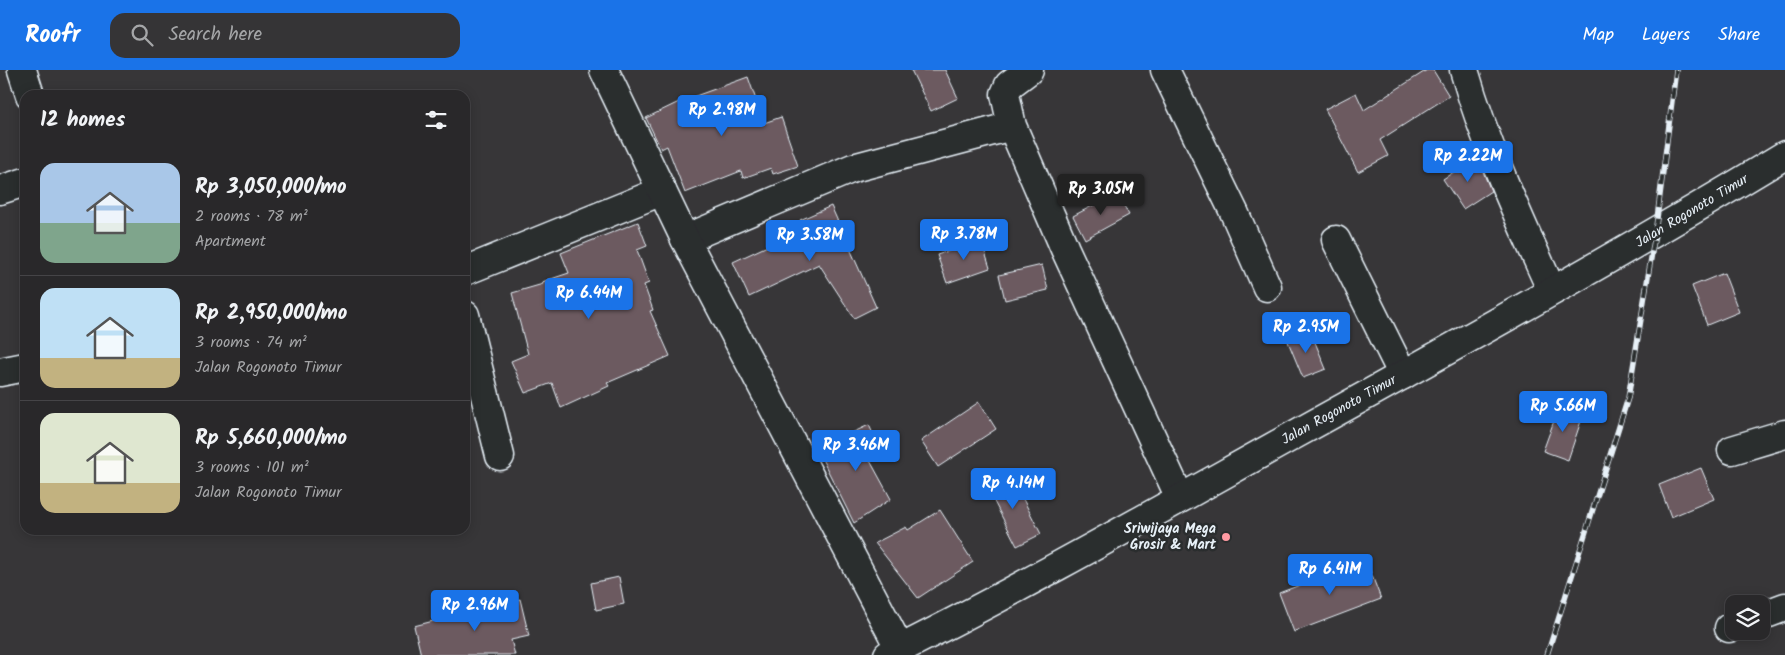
<!DOCTYPE html>
<html lang="en">
<head>
<meta charset="utf-8">
<style>
	body { margin:0; font-family:Kalam,sans-serif; background:#353436; color:#f1f3f6; height:100vh; display:flex; flex-direction:column; font-size:19px; white-space:nowrap }
	* { box-sizing:border-box; margin:0 }
	p { font-size:16px; color:#a5a6a8 }
	.icon { flex:none; width:28px; height:28px; fill:none; stroke:currentColor; stroke-width:2; stroke-linecap:round; stroke-linejoin:round }
	.map { position:relative; flex:1; overflow:hidden }
	.details { position:absolute; left:20px; top:20px; width:450px; height:445px; display:flex; flex-direction:column; background:#29282a; border-radius:15px; box-shadow:0 2px 12px #0003,0 0 0 1px #454447 }
	.details>* { flex:none }
	.buttons { position:absolute; left:1725px; top:525px; display:grid; gap:10px }
	.buttons a { display:grid; place-items:center; width:45px; height:45px; border-radius:10px; background:#29282a; box-shadow:0 2px 12px #0003,0 0 0 1px #454447; font-size:25px }
	.price { position:absolute; translate:-50% -42px; padding:0 11px; border-radius:5px; background:#1a73e8; color:#fff; font-size:16px; line-height:32px; filter:drop-shadow(0 1px 2px #0008) }
	.price::after { content:''; position:absolute; left:50%; top:30px; width:15px; height:11px; margin-left:-8px; background:inherit; clip-path:polygon(0 0,100% 0,50% 100%) }
	.price.selected { background:#222; color:#fff }
	ul { padding:0; list-style:none }
	li { display:flex; align-items:center; gap:15px; height:125px; padding:0 20px }
	li+li { border-top:1px solid #454447 }
	li span { display:grid; place-items:center; flex:none; width:140px; height:100px; border-radius:15px; color:#555 }
	li>.icon { margin-inline-start:auto }
	span .icon { width:60px; height:60px; fill:#fffc; stroke-width:1 }
	li b { font-size:21px }
	h2 { display:flex; justify-content:space-between; align-items:center; height:60px; padding:0 20px; font-size:21px }
	header { display:flex; align-items:center; gap:30px; box-sizing:border-box; height:70px; padding:0 25px; background:#1a73e8; color:#fff }
	header strong { font-size:24px }
	nav { display:flex; gap:28px; margin-inline-start:auto; font-size:18px }
	.search { width:350px; height:45px; background:#353436; display:flex; align-items:center; gap:12px; box-sizing:border-box; padding:0 18px; border-radius:15px; color:#a5a6a8; font-size:19px }
	.map>svg:first-child { display:block }
	.building { fill:#6c5a61; stroke:#e8f1f8 }
	.lines { fill:none; stroke-linecap:round; stroke-linejoin:round }
	.street-casing { stroke:#e8f1f8; stroke-width:31 }
	.secondary-casing { stroke:#e8f1f8; stroke-width:31 }
	.street { stroke:#2a2d2e; stroke-width:28 }
	.secondary { stroke:#2a2d2e; stroke-width:28 }
	.rail-casing { stroke:#e8f1f8; stroke-width:5.5 }
	.rail { stroke:#2a2d2e; stroke-width:4; stroke-dasharray:11; stroke-linecap:butt }
	.poi-dot { fill:#ff9aa2; stroke:#2a2d2e; stroke-width:2 }
	.labels { text-anchor:middle; dominant-baseline:central; stroke-width:5; stroke-linejoin:round; paint-order:stroke }
	.street-label { font-size:14px; fill:#e8f1f8; stroke:#2a2d2e }
	.poi-label { font-size:14px; font-weight:bold; fill:#e8f1f8; stroke:#2a2d2e; text-anchor:end }
</style>
</head>
<body>
<header>
<strong>Roofr</strong>
<div class="search"><svg class="icon" aria-label="search" viewBox="0 0 24 24"><circle cx="10" cy="10" r="6"/><path d="M15 15l6 6"/></svg>Search here</div>
<nav><a>Map</a><a>Layers</a><a>Share</a></nav>
</header>
<div class="map">
<svg width="1785" height="585" viewBox="0 0 1785 585">
	<rect width="100%" height="100%" fill="#373638"/>
	<filter id="ink" filterUnits="userSpaceOnUse"><feTurbulence type="fractalNoise" baseFrequency=".02" numOctaves="2"/><feDisplacementMap in="SourceGraphic" scale="10" xChannelSelector="R" yChannelSelector="G"/><feConvolveMatrix kernelMatrix="1 2 1 2 8 2 1 2 1" color-interpolation-filters="sRGB"/></filter>
	<g filter="url(#ink)">
		<path class="building" d="M911,0H945L958,28L931,41Z
			M1427,0H1433L1449,26L1380,70L1388,86L1358,102L1325,39L1356,23L1364,40Z
			M748,7L764,53L781,47L798,96L773,104L771,98L743,108L741,101L685,123L667,76L661,79L646,48L679,32Z
			M1477,87L1491,121L1463,139L1443,109Z
			M1117,123L1129,145L1085,169L1073,146Z
			M831,136L876,237L854,248L819,194L749,227L733,192L804,159L800,150Z
			M638,152L647,176L637,180L649,213L644,215L653,240L650,241L670,286L607,313L609,316L561,338L552,313L525,323L511,291L528,284L512,223L543,214L542,212L569,203L561,183Z
			M981,170L990,198L947,213L937,185Z
			M1042,195L1048,220L1005,230L999,205Z
			M1724,203L1739,242L1707,255L1692,216Z
			M1310,260L1326,299L1303,308L1287,269Z
			M979,332L996,359L938,397L921,371Z
			M1559,337L1583,345L1568,390L1543,381Z
			M869,355L881,381L868,387L891,429L854,453L817,379Z
			M1701,398L1714,429L1671,447L1659,415Z
			M1010,404L1041,464L1017,476L986,416Z
			M940,440L973,492L918,528L875,473L906,457L908,460Z
			M1366,490L1381,529L1294,562L1279,523Z
			M619,507L624,534L596,540L591,513Z
			M520,529L529,566L511,570L515,585H421L414,556Z"/>
		<g class="lines">
			<defs>
				<path id="street" d="M22,0L30,25
					M1165,0L1234,142L1267,217
					M1464,0C1486,76 1519,149 1552,221
					M1012,56L1005,24L1009,15L1029,0
					M0,120L25,112
					M685,169L853,98L1012,56L1065,179L1180,428
					M1336,170L1403,305
					M465,201L662,121
					M465,245L500,386
					M0,302L25,297
					M1732,380L1785,364
					M1761,546L1785,537
					M1729,558L1734,556"/>
				<path id="secondary" d="M604,0L685,169L900,579
					M888,585C1026,516 1161,439 1296,364C1461,273 1625,182 1785,85"/>
			</defs>
			<use href="#street" class="street-casing"/>
			<use href="#secondary" class="secondary-casing"/>
			<use href="#street" class="street"/>
			<use href="#secondary" class="secondary"/>
			<defs>
				<path id="rail" d="M1547,585L1628,328L1655,164L1676,0"/>
			</defs>
			<use href="#rail" class="rail-casing"/>
			<use href="#rail" class="rail"/>
		</g>
	</g>
	<circle class="poi-dot" cx="1226" cy="467" r="5"/>
	<g class="labels">
		<g class="street-label">
			<text transform="translate(1692 141) rotate(-31)">Jalan Rogonoto Timur</text>
			<text transform="translate(1339 340) rotate(-29)">Jalan Rogonoto Timur</text>
		</g>
		<g class="poi-label">
			<text x="1216" y="459">Sriwijaya Mega<tspan x="1216" dy="16">Grosir &amp; Mart</tspan></text>
		</g>
	</g>
</svg>
<div class="buttons">
<a><svg class="icon" aria-label="layers" viewBox="0 0 24 24"><path d="M12 4l9 5-9 5-9-5zM3 14l9 5 9-5"/></svg></a>
</div>
<b class="price" style="left:722px;top:67px">Rp 2.98M</b>
<b class="price" style="left:1468px;top:113px">Rp 2.22M</b>
<b class="price selected" style="left:1101px;top:146px">Rp 3.05M</b>
<b class="price" style="left:964px;top:191px">Rp 3.78M</b>
<b class="price" style="left:810px;top:192px">Rp 3.58M</b>
<b class="price" style="left:589px;top:250px">Rp 6.44M</b>
<b class="price" style="left:1306px;top:284px">Rp 2.95M</b>
<b class="price" style="left:1563px;top:363px">Rp 5.66M</b>
<b class="price" style="left:856px;top:402px">Rp 3.46M</b>
<b class="price" style="left:1013px;top:440px">Rp 4.14M</b>
<b class="price" style="left:1330px;top:526px">Rp 6.41M</b>
<b class="price" style="left:475px;top:562px">Rp 2.96M</b>
<section class="details">
<h2>12 homes<svg class="icon" aria-label="filters" viewBox="0 0 24 24"><path d="M4 7h16M4 17h16"/><circle cx="9" cy="7" r="2"/><circle cx="15" cy="17" r="2"/></svg></h2>
<ul>
<li><span style="background:linear-gradient(#a9c7e8 60%,#7fa58c 0)"><svg class="icon" aria-label="home" viewBox="0 0 24 24"><path d="M3 11l9-7 9 7M6 9v11h12V9"/></svg></span><div><b>Rp 3,050,000/mo</b><p>2 rooms · 78 m²</p><p>Apartment</p></div></li>
<li><span style="background:linear-gradient(#bfe0f5 70%,#c2b280 0)"><svg class="icon" aria-label="home" viewBox="0 0 24 24"><path d="M3 11l9-7 9 7M6 9v11h12V9"/></svg></span><div><b>Rp 2,950,000/mo</b><p>3 rooms · 74 m²</p><p>Jalan Rogonoto Timur</p></div></li>
<li><span style="background:linear-gradient(#dfe7d0 70%,#c2b280 0)"><svg class="icon" aria-label="home" viewBox="0 0 24 24"><path d="M3 11l9-7 9 7M6 9v11h12V9"/></svg></span><div><b>Rp 5,660,000/mo</b><p>3 rooms · 101 m²</p><p>Jalan Rogonoto Timur</p></div></li>
</ul>
</section>
</div>
</body>
</html>
